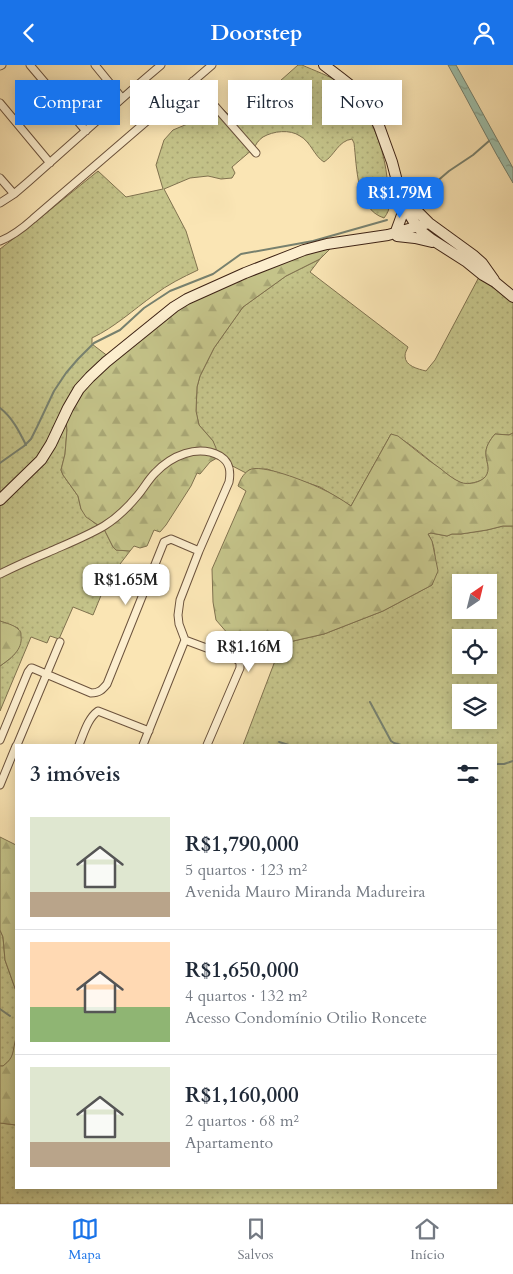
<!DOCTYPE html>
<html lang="pt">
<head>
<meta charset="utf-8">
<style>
	body { margin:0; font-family:Cardo,serif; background:#f2f2f3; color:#1f2937; height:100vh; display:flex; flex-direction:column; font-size:19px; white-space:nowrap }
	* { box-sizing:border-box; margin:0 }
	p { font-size:16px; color:#747a83 }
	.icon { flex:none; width:28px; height:28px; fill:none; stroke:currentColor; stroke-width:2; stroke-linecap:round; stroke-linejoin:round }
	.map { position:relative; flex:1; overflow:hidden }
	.side { position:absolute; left:15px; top:679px; width:482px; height:445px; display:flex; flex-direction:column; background:#fff; border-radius:0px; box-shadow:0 2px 12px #0003 }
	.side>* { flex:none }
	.banner { position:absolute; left:15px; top:15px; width:484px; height:45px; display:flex; gap:10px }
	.needle { width:32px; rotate:35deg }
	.buttons { position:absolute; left:452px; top:509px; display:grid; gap:10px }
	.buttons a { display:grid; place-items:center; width:45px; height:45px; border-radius:0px; background:#fff; box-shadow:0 2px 12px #0003; font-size:25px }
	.price { position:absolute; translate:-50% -42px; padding:0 11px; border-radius:10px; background:#fff; color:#222; font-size:16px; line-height:32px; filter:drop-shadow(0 1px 2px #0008) }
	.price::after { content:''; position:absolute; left:50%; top:30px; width:15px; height:11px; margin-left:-8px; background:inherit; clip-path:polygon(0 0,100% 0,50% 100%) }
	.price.selected { background:#1a73e8; color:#fff }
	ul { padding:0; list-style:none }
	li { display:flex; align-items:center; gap:15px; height:125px; padding:0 15px }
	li+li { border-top:1px solid #e0e1e3 }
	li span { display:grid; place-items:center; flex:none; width:140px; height:100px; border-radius:0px; color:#555 }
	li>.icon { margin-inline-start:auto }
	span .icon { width:60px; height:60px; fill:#fffc; stroke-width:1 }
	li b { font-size:21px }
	h2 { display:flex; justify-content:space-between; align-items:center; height:60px; padding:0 15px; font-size:21px }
	.pill { padding:0 18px; border-radius:0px; background:#fff; box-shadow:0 2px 12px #0003; font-size:18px; line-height:45px }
	.pill.selected { background:#1a73e8; color:#fff }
	header { display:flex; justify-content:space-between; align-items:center; height:65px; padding:0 15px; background:#1a73e8; color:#fff; font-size:22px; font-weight:700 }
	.dock { display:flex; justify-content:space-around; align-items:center; height:70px; border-top:1px solid #e0e1e3; background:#fff; font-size:14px; color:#747a83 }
	.dock a { display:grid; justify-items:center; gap:2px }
	.dock .selected { color:#1a73e8 }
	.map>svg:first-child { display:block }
	.grass { fill:url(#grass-dots); stroke:#80724f; fill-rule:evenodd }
	.forest { fill:url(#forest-firs); stroke:#80724f }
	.water { fill:url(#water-ripples); stroke:#77806e }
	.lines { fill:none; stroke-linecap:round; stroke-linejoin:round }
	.stream { stroke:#77806e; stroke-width:2 }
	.street-casing { stroke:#6c533d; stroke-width:9 }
	.secondary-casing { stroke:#3d2215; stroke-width:12 }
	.street { stroke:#fceece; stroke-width:7 }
	.secondary { stroke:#fceece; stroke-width:10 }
</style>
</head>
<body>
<header><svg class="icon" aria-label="back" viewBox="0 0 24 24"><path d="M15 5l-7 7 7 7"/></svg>Doorstep<svg class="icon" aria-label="person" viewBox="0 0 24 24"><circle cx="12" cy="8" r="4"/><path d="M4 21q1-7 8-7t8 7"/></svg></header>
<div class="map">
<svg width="513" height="1139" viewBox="0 0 513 1139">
	<defs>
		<pattern id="grass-dots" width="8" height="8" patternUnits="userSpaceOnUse" patternTransform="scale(1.25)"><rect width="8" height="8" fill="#c4c389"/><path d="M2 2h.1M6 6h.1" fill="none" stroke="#a9a775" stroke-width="1.8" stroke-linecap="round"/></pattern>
		<pattern id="forest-firs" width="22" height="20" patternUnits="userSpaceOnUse" patternTransform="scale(1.25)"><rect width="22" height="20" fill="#c4c389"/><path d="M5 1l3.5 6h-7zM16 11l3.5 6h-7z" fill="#a9a775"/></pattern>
		<pattern id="water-ripples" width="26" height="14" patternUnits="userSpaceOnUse" patternTransform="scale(1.25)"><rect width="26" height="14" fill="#9ebfaa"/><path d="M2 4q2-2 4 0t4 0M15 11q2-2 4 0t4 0" fill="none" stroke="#829b89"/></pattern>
	</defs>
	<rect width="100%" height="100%" fill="#fae5b4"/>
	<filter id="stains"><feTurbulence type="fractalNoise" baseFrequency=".004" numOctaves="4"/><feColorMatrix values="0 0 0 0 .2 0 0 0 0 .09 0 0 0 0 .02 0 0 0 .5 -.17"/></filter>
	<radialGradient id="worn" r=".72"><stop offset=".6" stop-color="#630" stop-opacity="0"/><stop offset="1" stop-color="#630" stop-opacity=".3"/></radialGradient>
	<path class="grass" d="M298,0H302C313,5 330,11 340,18C344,21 347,26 351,29C375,55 386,89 388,124C389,137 392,143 384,153C356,144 357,102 354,78L352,74C338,76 335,90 324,97C314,91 311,77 300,71C290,64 273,66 263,72C258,75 256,80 253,84C246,90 239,96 232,102L235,108L232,113L221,114L208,111L190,113L164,124L186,166L198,205C183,212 167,220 154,230C133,245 115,262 92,273V279L109,292L65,347L67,365L65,389L61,405L63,410L78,431L81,444L93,457L104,464L113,482L116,485L130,486L107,516L93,550L73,542L59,574L50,571L47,578L31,572L0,646V601C20,587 17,587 18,563L0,556V184L34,158L98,106L126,132L163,124L156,100L164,75L173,65L197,55L221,42L235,56Z
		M320,194L310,207L408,282C407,285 405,287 405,291C405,301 418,304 426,306L435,295L479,212L513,237V368L509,370L495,369C491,374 487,380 486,386C485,394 492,405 486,412C481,417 467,420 461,418C455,415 449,411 444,407C428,395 409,376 391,369L351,441L320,422L299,415L267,404L249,405L246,408L217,393L213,376L199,360L196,347L197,322L200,311L214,283L243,242L286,211Z
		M503,461H513V1139H0V1058L16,1060V1122H496V680H243L278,588L276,580L324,569L383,546L432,520C434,502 439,486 428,469L431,468L447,471L452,469H461L487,465ZM461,518H489V545H461ZM461,572H489V600H461ZM461,628H489V655H461Z
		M0,865L3,872L5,895L16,926V973L13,991L8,997L3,1001H0Z"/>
	<path class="forest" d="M327,182H332L320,194L286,211L243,242L214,283L200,311L197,322L196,346L199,360L213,376L216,383L217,393L210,397L200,409L197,408L191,421L166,460L160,467L154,465L147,481L140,483L134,481L130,486L116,485L113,482L104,464L86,452L81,444L78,431L63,410L61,405L65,389L67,365L65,347L75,324L79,317L109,292L115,297L133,279L167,251L202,230L290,195Z
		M513,368V461H503L487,465L461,469H452L447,471L431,468L428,469L432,476L438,506L432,520L383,546L324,569L267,582L252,583L241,579L229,570L216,555L213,537L212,504L246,426L238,421C240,415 243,409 249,405C261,398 307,417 320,423C331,428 341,434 351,441L391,369L398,371C412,382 426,394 441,404C447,409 453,414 460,417C468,421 484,417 487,409C490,402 486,396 486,390C485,382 490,375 495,369L509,370Z
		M0,556C6,558 14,560 18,564C21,566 21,568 21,571C23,585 10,594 0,601Z
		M0,772L16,780V926L5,895L3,872L0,865Z
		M16,973V1060L0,1058V1001H3C15,992 12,987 16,973Z"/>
	<path class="water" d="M448,0H456L513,103V118C490,80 470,39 448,0Z"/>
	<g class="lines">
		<path class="stream" d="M416,137L428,124L449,106L473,90L489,76
			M0,343C12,352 19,366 26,380
			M0,398L24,381L31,374L37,362L54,326L66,308L78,294L94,278L120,265L144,243L170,226L213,209L241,189L313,176L387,155
			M370,637L391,676L394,678L401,680
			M279,677L289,680
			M496,699H504L513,696
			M0,944L10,951"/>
		<defs>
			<path id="street" d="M30,0L86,66
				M95,0L122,33
				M0,1L2,0
				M193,16L256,88
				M0,38L50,98
				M0,113L14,129
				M0,138L14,129L28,117L134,23L161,0
				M0,176C13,171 23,163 33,154L212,0
				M0,509C16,501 32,494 49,487C67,479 87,471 104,461C117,453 129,441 138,430C144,423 148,415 155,408C171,391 197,379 220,391C230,397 231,406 229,417L199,486L180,535L178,550L179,559L185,575
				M185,575L236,594L240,597V603L207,680
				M0,675L28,607L31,603H32L91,628C99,628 102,625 107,619L164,477L171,474L199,486
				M17,680L60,577
				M79,680C84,668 88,653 98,646L149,666
				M143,680L185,575
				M0,720L16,681"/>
			<path id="secondary" d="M324,0L341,13L355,24L369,40L379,61L392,97L403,139L414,157L422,167L431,174L467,197L483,210L495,217L513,232
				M402,131L429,158L473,190L482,198L494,215
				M395,169L402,150L403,140
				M397,171L415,173L432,177
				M0,435L41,395L51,379L68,343L79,324L90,312L106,297L174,242L187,234L245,208L304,185L327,179L388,170L429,158"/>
		</defs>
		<use href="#street" class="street-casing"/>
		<use href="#secondary" class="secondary-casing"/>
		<use href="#street" class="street"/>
		<use href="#secondary" class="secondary"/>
	</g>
	<rect width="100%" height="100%" filter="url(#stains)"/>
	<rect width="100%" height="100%" fill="url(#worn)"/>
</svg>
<div class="buttons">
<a><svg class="needle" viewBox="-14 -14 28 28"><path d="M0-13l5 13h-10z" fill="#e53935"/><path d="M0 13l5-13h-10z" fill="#747a83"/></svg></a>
<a><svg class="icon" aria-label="locate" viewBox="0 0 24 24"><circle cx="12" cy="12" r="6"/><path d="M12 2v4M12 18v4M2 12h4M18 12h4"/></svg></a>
<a><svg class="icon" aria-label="layers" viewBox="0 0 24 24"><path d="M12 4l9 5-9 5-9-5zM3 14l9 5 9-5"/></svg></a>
</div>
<b class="price selected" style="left:400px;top:154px">R$1.79M</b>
<b class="price" style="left:126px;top:541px">R$1.65M</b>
<b class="price" style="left:249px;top:608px">R$1.16M</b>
<div class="banner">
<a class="pill selected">Comprar</a>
<a class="pill">Alugar</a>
<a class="pill">Filtros</a>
<a class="pill">Novo</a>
</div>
<section class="side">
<h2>3 imóveis<svg class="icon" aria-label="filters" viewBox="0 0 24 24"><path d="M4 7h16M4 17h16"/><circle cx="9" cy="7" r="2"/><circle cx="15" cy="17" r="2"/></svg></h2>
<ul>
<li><span style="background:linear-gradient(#dfe7d0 75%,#b9a48a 0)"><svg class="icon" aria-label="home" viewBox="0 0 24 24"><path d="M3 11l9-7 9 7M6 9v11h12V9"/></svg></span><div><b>R$1,790,000</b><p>5 quartos · 123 m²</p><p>Avenida Mauro Miranda Madureira</p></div></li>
<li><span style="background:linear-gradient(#ffd9b3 65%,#8fb573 0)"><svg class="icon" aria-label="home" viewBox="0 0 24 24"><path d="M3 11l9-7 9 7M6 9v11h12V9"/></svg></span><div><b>R$1,650,000</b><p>4 quartos · 132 m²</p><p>Acesso Condomínio Otilio Roncete</p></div></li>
<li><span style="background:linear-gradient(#dfe7d0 75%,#b9a48a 0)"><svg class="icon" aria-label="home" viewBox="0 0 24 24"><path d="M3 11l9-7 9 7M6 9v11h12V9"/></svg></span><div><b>R$1,160,000</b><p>2 quartos · 68 m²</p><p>Apartamento</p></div></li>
</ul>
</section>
</div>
<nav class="dock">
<a class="selected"><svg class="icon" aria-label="map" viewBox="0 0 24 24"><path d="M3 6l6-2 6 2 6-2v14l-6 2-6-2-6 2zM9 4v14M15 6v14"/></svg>Mapa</a>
<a><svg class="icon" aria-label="saved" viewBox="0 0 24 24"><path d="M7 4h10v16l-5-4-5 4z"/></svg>Salvos</a>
<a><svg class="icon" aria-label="home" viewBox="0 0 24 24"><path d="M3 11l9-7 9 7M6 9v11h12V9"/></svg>Início</a>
</nav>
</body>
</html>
